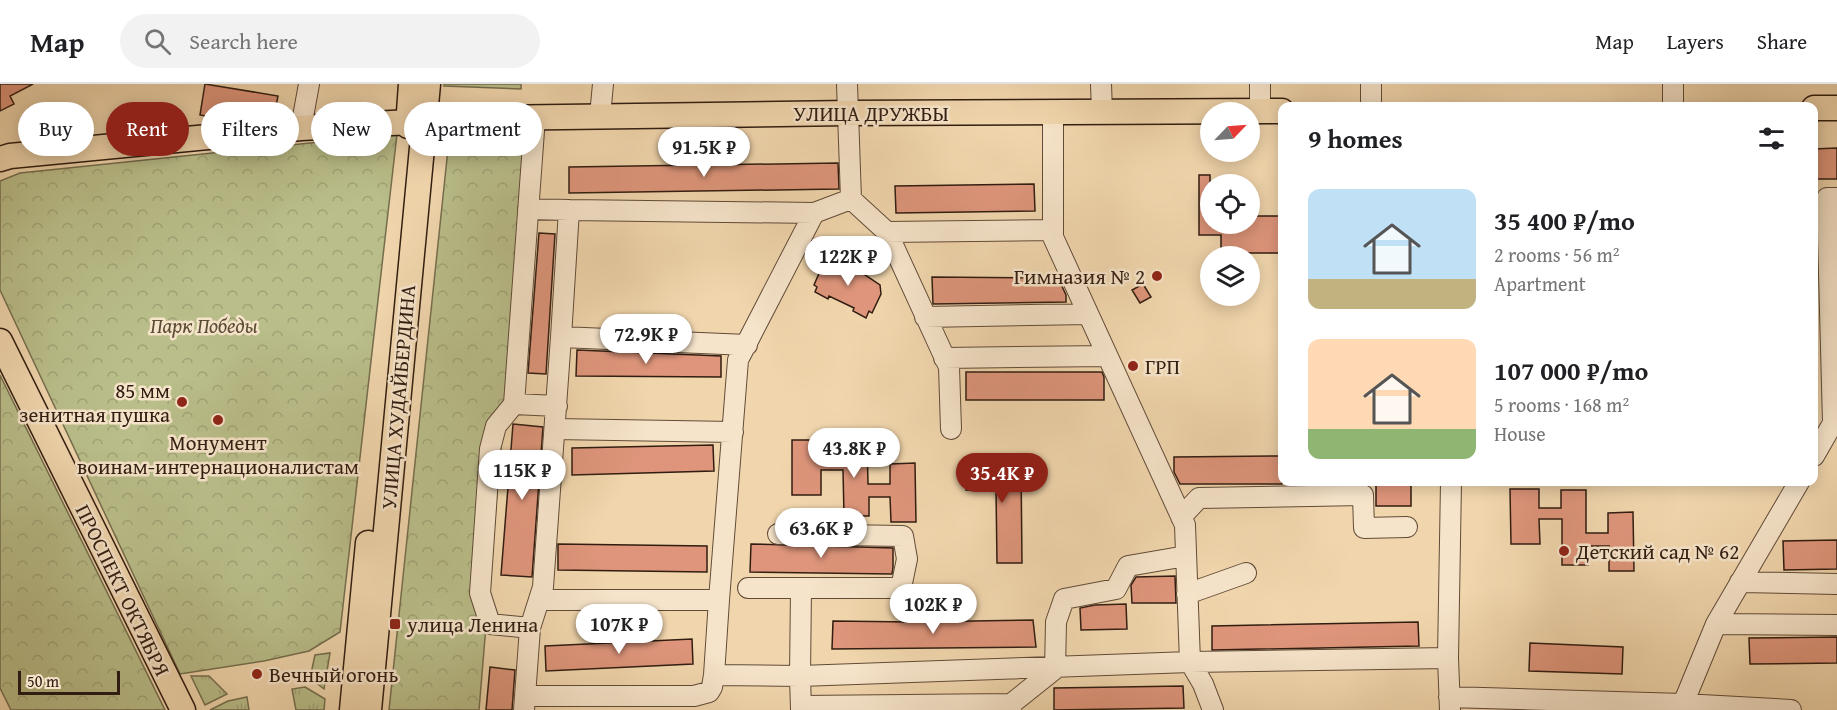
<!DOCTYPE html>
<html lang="en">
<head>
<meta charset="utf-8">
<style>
	body { margin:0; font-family:"Gentium Book Plus",serif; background:#f2f2f2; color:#202124; height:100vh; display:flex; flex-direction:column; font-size:22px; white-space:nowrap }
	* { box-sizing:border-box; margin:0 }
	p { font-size:20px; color:#757577 }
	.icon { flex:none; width:33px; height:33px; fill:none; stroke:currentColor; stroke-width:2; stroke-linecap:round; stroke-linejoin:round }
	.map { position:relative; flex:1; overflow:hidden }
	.drawer { position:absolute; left:1278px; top:18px; width:540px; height:384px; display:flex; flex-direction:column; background:#fff; border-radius:12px; box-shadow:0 3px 15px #0003 }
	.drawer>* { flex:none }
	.top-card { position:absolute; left:18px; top:18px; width:570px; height:54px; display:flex; gap:12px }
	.needle { width:39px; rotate:65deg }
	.fabs { position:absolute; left:1200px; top:18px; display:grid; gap:12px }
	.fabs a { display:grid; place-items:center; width:60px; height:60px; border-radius:50%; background:#fff; box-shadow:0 3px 15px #0003; font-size:30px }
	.scale { position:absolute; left:18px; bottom:15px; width:102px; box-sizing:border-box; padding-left:6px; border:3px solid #311d11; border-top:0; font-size:16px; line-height:21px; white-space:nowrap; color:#311d11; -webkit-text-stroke:4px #f6e4ca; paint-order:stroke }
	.price { position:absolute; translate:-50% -51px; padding:0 14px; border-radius:21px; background:#fff; color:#222; font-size:20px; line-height:39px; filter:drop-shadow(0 2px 3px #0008) }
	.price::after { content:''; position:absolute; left:50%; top:36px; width:18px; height:14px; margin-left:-9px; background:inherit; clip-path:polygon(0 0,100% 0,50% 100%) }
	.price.on { background:#8f2418; color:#fff }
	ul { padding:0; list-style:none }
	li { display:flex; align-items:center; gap:18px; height:150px; padding:0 30px }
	li span { display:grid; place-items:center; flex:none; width:168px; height:120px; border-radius:12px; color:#555 }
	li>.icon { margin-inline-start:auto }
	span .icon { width:72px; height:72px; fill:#fffc; stroke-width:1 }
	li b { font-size:26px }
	h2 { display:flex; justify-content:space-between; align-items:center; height:72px; padding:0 30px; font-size:26px }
	.tag { padding:0 21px; border-radius:27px; background:#fff; box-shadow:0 3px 15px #0003; font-size:21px; line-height:54px }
	.tag.on { background:#8f2418; color:#fff }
	header { display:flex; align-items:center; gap:36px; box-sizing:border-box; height:84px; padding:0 30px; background:#fff; border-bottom:2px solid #e0e0e0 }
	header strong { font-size:28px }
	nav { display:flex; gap:33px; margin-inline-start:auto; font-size:21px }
	.search { width:420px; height:54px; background:#f2f2f2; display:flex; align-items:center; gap:15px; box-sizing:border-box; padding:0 21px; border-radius:33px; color:#757577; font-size:22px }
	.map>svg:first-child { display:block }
	.grass { fill:url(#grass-tufts); stroke:#756e4e; stroke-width:1.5 }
	.park { fill:url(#park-crowns); stroke:#756e4e; stroke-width:1.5 }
	.building { fill:#de957b; stroke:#311d11; stroke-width:1.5 }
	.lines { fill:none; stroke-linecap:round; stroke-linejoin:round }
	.minor-casing { stroke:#614b38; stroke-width:22 }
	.major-casing { stroke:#311d11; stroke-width:27 }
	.minor { stroke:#f6e4ca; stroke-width:20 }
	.major { stroke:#f1d6ad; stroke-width:24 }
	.poi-dot { fill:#8f2418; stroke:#f6e4ca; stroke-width:2 }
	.labels { text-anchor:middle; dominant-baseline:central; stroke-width:5; stroke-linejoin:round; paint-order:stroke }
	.street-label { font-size:21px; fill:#311d11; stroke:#f6e4ca }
	.poi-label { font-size:21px; fill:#311d11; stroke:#f6e4ca; text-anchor:start }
	.park-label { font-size:21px; font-style:italic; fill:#5a4d35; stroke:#f6e4ca }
</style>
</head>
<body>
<header>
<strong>Map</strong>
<div class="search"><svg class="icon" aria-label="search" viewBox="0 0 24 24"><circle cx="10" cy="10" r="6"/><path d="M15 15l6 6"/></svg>Search here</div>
<nav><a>Map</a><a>Layers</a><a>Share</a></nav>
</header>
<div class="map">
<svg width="1837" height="626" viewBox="0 0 1837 626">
	<defs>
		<pattern id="grass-tufts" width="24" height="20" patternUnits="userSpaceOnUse" patternTransform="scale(1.5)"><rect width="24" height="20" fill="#b9be8a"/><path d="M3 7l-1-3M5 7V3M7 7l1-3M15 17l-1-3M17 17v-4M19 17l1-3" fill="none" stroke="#a0a376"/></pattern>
		<pattern id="park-crowns" width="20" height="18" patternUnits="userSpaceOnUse" patternTransform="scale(1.5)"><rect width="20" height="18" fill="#b9be8a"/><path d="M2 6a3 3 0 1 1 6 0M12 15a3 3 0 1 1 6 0" fill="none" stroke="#a0a376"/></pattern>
	</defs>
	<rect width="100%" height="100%" fill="#f1d6ad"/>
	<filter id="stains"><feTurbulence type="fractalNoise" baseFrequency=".00333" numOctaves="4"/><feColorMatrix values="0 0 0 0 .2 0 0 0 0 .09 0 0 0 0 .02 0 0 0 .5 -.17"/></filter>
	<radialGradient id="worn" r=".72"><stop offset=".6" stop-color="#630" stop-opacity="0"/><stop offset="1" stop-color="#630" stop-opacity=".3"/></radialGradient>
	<path class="grass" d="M330,569L324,605L310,594L315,571Z
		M191,592H209L227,610L205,621Z
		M305,603L325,615L324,626H296L292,605Z
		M247,613L249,626H210L228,617Z"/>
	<path class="park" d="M444,0H521V5L444,2Z
		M450,46L527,50L479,626H389Z
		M397,50L340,548L309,567L264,577L180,590L0,206V97L20,89Z
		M0,291L165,626H11L0,604Z"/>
	<path class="building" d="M0,0H33L10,12L14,20L0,27Z
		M205,0L278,12L274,32L217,38L211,33L200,31Z
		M1837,64V95H1814V65Z
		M838,79L839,105L569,109V83Z
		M1199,91H1210V140H1250V132H1282V169H1245V172H1221V151H1199Z
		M1034,100L1035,127L896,129L895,102Z
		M539,149L555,150L546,290L528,289Z
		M831,174L859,187L880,201L881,210L872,229L869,227L866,234L853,227L854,224L829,212L828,215L815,208L817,203L814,201L824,178Z
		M932,193L1058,194L1066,211V218L933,220Z
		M1143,200L1151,213L1140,219L1132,206Z
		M577,266L721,272V293L576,292Z
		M966,288H1102L1104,293V316H966Z
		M513,340L543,343L532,493L501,491Z
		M792,356H821V375H843L842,357H867L868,400H890V380L915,379L916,438H891L890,413H869V432H844L843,386H821V411H792Z
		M713,361L714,387L572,391V364Z
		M1282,372V400H1180L1174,388V373Z
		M965,377H976V380H1021L1022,479H997L996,406H966Z
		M1376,398H1411V422H1376Z
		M1510,405H1539V424H1561V406H1586V449H1608V429L1633,428L1634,487H1609V462H1588V481H1562V435H1539L1540,460H1511Z
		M1837,456V485L1784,486L1783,457Z
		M558,460L707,462V488L558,486Z
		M751,460L893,464V483L892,490L750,488Z
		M1175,492L1176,519H1132L1131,501L1136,493Z
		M1126,520L1127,545L1081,546L1080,524L1095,521Z
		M1033,536L1036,563L832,565L833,537L912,538Z
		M1418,538L1419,562L1212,566V542Z
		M1837,553V579L1750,580L1749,554Z
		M692,555L693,580L546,587L545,562Z
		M1530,559L1623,563L1622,590L1529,587Z
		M490,583L515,586L512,626H486Z
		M1183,602L1184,624L1054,626V604Z"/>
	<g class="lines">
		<defs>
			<path id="minor" d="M1101,0L1102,28
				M1260,0V27
				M1371,0V22
				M1673,0V22
				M1053,29V153L1185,441L1190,578L1203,600L1213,626
				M600,32L603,0
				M301,44L309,0
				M851,115L887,148L949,283L951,345
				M528,125L569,126L561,253
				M569,126L814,129
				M887,148L1053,146
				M925,233L1088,230
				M944,274L1107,272
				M514,320L557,322
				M1833,339L1827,114H1837
				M555,345L733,348
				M1814,372L1833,339H1837
				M1181,433L1199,414L1363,411L1364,444L1407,443
				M1740,498L1837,500
				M748,504H901L907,475L903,452L778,450
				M801,504L800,592L1190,578L1448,574
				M1187,510L1246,489
				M540,516H719L738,276L814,129L851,115L847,0
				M719,516L714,591L800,592L801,626
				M1716,540L1837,541
				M530,544L490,540L480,509L490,365L496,342L514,320L535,33
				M525,612H694L709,608L712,603L714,591
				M1449,613L1683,620L1791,626
				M801,622L1011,620
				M524,626L530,544L543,503L561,253L747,261
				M1011,626V620L1055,585L1056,538L1064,515L1116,505L1128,482L1186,472
				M1450,626L1448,574L1451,398
				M1684,626L1683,620L1716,540L1799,398"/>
			<path id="major" d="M1814,24H1837
				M408,42L411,0
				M0,75L10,72L301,44L482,34L849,29L1282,27
				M0,257L183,626
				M352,626L368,459
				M369,626L428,0"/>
		</defs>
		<use href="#minor" class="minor-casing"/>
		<use href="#major" class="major-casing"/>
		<use href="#minor" class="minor"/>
		<use href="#major" class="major"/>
	</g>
	<g class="poi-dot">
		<circle cx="1157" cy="192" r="6"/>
		<circle cx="1133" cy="282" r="6"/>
		<circle cx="182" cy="318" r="6"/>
		<circle cx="218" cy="336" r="6"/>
		<circle cx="1564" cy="467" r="6"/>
		<rect x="389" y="534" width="12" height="12" rx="3"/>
		<circle cx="257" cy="590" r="6"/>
	</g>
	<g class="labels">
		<g class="street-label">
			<text x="871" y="29">УЛИЦА ДРУЖБЫ</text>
			<text transform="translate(398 313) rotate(-85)">УЛИЦА ХУДАЙБЕРДИНА</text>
			<text transform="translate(123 506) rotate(64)">ПРОСПЕКТ ОКТЯБРЯ</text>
		</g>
		<g class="poi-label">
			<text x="1145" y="192" text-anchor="end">Гимназия № 2</text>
			<text x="1145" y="282">ГРП</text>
			<text x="170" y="306" text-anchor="end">85 мм<tspan x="170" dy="24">зенитная пушка</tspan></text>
			<text x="218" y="358" text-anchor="middle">Монумент<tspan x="218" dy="24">воинам-интернационалистам</tspan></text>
			<text x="1576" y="467">Детский сад № 62</text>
			<text x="407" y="540">улица Ленина</text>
			<text x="269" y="590">Вечный огонь</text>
		</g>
		<g class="park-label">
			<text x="204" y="241">Парк Победы</text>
		</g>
	</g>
	<rect width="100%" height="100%" filter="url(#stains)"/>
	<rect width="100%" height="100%" fill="url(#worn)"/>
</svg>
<div class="fabs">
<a><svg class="needle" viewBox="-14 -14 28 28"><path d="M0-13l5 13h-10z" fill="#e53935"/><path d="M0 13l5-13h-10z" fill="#757577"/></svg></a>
<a><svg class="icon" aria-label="locate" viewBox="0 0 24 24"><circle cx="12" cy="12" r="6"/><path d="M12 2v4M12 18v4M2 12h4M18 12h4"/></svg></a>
<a><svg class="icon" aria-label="layers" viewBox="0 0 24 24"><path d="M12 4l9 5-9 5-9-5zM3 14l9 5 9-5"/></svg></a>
</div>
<div class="scale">50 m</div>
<b class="price" style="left:704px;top:94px">91.5K ₽</b>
<b class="price" style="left:848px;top:203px">122K ₽</b>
<b class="price" style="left:646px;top:281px">72.9K ₽</b>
<b class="price" style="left:854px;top:395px">43.8K ₽</b>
<b class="price" style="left:522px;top:417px">115K ₽</b>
<b class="price on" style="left:1002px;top:420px">35.4K ₽</b>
<b class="price" style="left:821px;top:475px">63.6K ₽</b>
<b class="price" style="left:933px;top:551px">102K ₽</b>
<b class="price" style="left:619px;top:571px">107K ₽</b>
<div class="top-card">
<a class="tag">Buy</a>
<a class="tag on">Rent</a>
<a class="tag">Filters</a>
<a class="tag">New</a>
<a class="tag">Apartment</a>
</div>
<section class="drawer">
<h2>9 homes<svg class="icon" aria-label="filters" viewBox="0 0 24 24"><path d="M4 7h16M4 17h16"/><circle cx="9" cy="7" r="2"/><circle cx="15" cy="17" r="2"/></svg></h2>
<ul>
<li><span style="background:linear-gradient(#bfe0f5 75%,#c2b280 0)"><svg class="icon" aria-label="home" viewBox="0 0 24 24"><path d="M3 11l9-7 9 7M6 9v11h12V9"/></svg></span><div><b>35 400 ₽/mo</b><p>2 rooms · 56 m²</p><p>Apartment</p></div></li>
<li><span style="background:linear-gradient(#ffd9b3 75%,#8fb573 0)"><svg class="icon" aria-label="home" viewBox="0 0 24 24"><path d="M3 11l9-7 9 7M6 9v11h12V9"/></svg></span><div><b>107 000 ₽/mo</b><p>5 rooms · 168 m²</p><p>House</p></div></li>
</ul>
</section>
</div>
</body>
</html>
